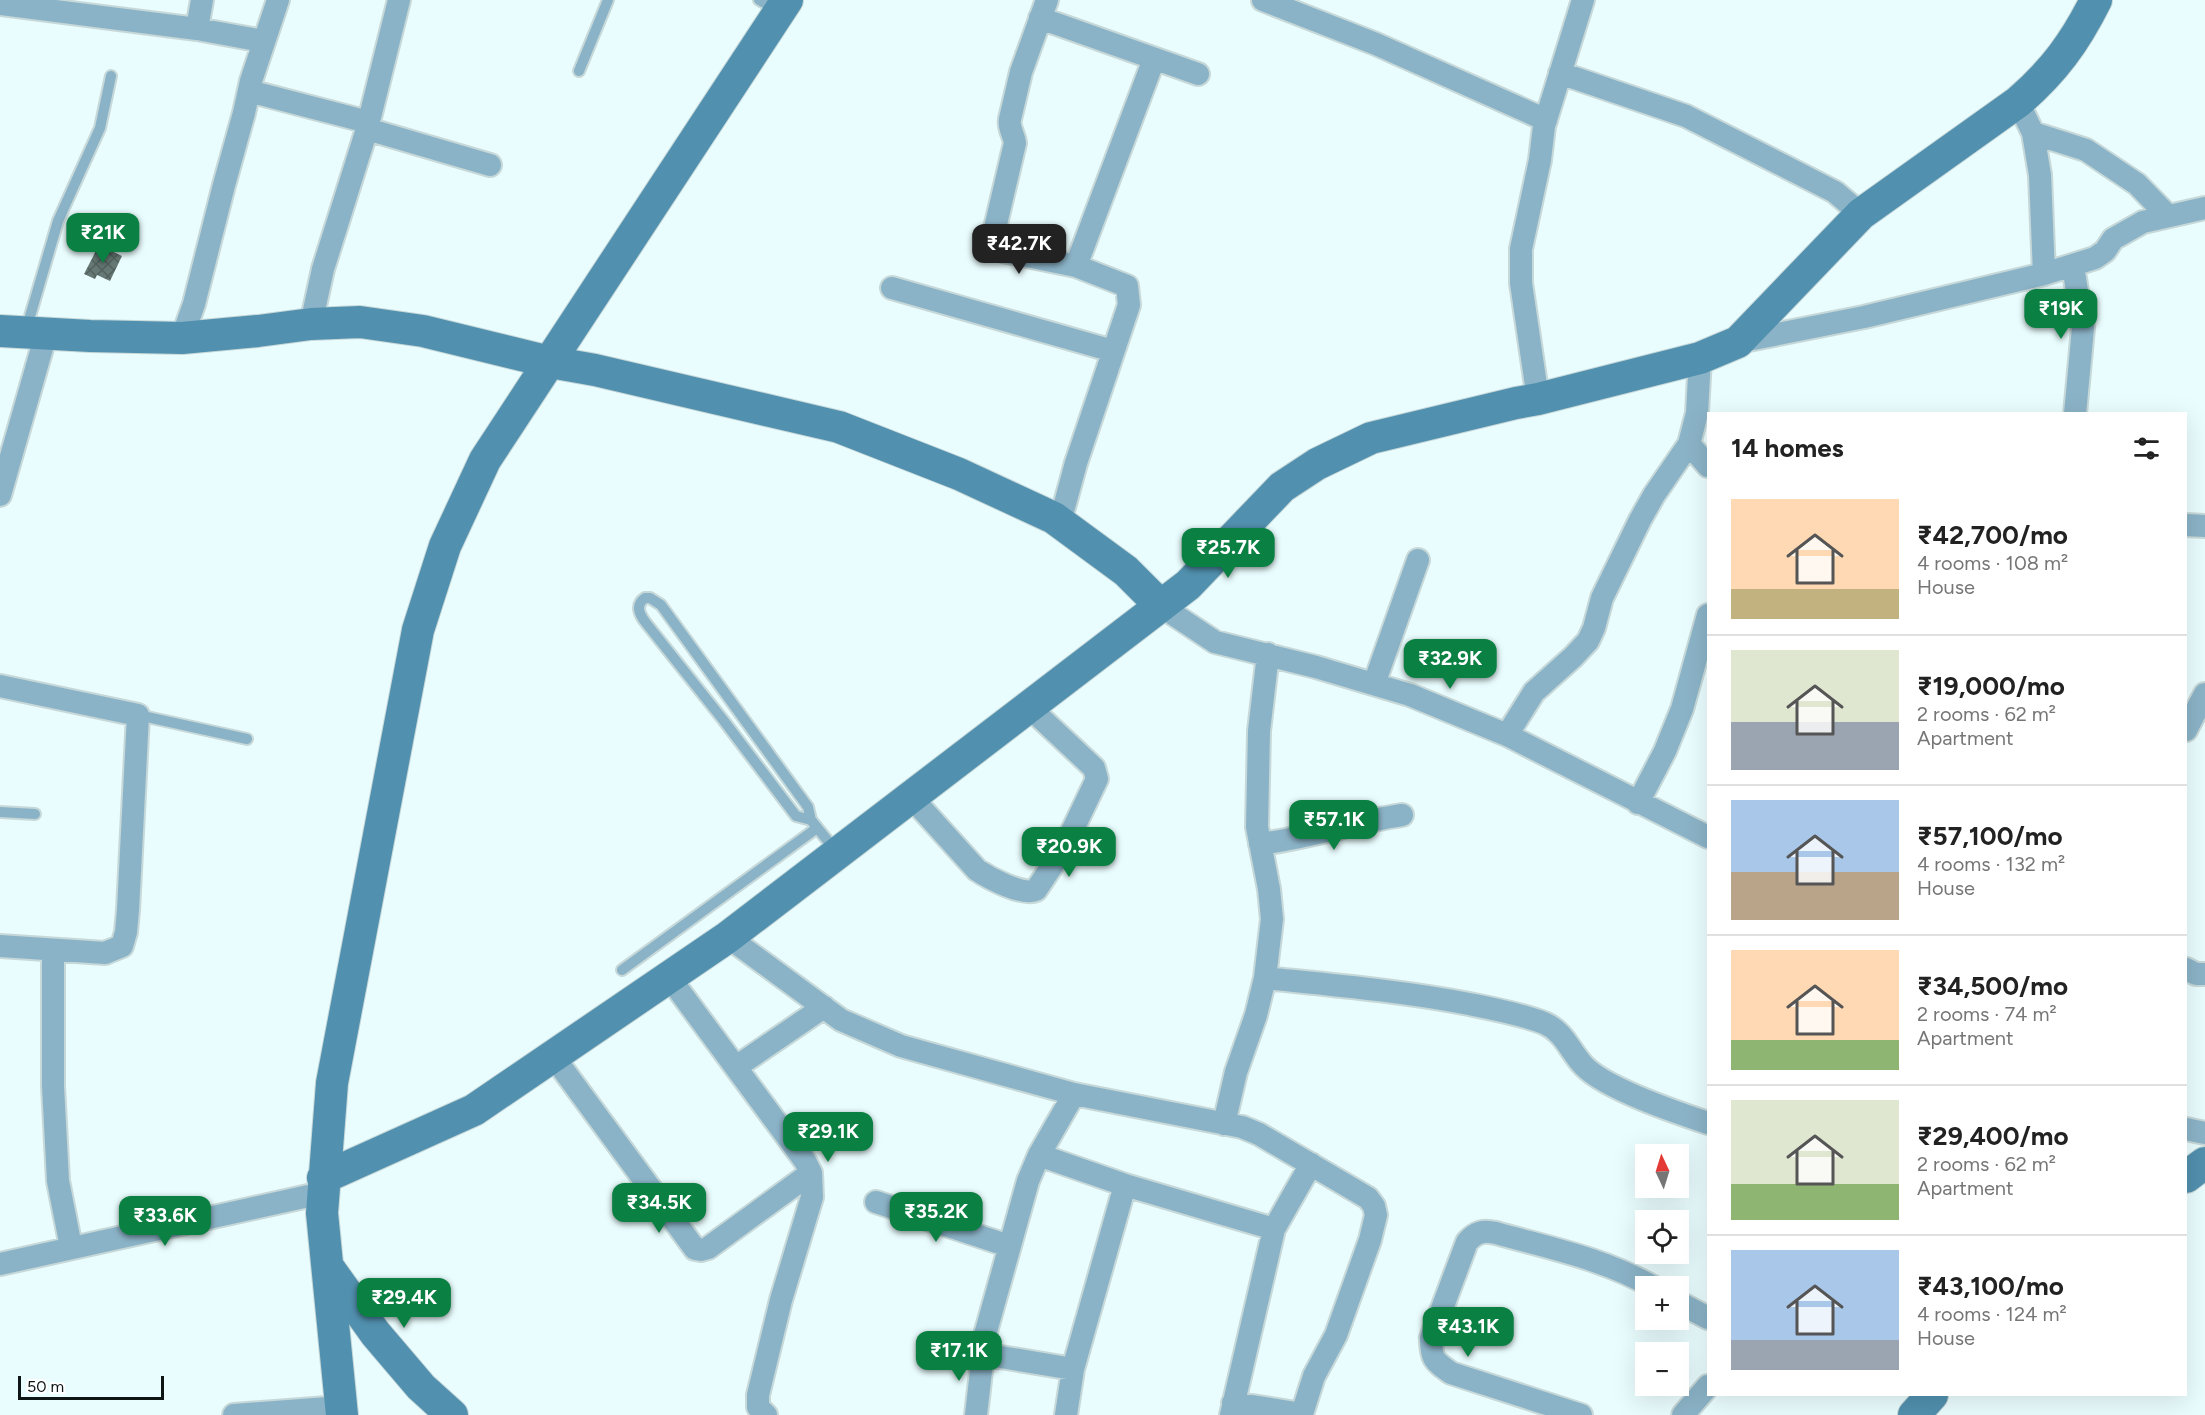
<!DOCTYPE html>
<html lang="en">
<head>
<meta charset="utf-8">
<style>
	body { margin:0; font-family:Figtree,sans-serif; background:#f6f6f6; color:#222; height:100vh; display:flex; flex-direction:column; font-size:22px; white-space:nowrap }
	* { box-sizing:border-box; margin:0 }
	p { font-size:20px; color:#767676 }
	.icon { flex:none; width:33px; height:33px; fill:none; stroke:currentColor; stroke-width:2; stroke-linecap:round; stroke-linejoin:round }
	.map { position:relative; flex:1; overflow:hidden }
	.side { position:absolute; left:1707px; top:412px; width:480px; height:984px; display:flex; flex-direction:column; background:#fff; border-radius:0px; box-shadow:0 6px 24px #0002 }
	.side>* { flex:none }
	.needle { width:39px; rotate:356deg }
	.controls { position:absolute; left:1635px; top:1144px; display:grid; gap:12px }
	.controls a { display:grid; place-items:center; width:54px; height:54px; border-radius:0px; background:#fff; box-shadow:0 6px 24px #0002; font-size:30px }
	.scale { position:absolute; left:18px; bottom:15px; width:146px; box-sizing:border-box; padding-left:6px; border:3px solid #0d1515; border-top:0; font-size:16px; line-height:21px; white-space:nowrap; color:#0d1515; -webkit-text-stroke:4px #fff; paint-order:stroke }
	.price { position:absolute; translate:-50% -51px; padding:0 14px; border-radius:12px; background:#0b8043; color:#fff; font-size:20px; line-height:39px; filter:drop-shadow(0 2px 3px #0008) }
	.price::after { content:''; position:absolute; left:50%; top:36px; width:18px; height:14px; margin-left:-9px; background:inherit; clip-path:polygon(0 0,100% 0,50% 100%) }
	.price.on { background:#222; color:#fff }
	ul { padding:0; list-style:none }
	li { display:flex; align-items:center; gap:18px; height:150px; padding:0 24px }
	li+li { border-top:2px solid #e0e0e0 }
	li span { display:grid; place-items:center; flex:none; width:168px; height:120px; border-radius:0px; color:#555 }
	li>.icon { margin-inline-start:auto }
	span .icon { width:72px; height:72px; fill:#fffc; stroke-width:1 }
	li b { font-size:26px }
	h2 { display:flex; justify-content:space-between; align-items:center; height:72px; padding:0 24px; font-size:26px }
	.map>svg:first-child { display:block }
	.building { fill:url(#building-cross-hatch) }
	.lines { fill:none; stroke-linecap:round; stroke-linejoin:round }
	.lane-casing { stroke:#c7d8d9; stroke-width:14 }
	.street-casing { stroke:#c7d8d9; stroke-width:26 }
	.secondary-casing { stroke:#c7d8d9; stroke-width:34 }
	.lane { stroke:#8bb3c7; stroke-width:10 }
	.street { stroke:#8bb3c7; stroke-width:22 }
	.secondary { stroke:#5190ae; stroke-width:32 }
</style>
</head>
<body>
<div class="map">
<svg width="2205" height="1415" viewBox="0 0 2205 1415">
	<defs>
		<pattern id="building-cross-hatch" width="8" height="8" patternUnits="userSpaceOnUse" patternTransform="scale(1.5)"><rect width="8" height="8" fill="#667873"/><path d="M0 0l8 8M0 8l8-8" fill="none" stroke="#52615d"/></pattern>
	</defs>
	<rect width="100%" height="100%" fill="#eafdfe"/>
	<path class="building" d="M99,245L122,256L110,281L97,275L95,279L84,274Z"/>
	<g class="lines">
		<defs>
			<path id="lane" d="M759,0L777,10
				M579,71L608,0
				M26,330L58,221L100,128L111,76
				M138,715L247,739
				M0,812L35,814
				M811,820L796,816L724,721L646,623C639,614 635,605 645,598H650L661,605L808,807L811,820L836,851
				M622,970L817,828"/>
			<path id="street" d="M1047,0L1021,72L1010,119C1008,128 1014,134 1015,143L992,241L1003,251L1076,266L1127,286L1129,305L1076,463L1060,522
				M1263,0L1376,44L1546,120
				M0,4L197,29L263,41
				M1040,18L1198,74
				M197,29L202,0
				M1560,73L1686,116L1835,192L1861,214
				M249,91L368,122
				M2018,102L2033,133L2040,175L2044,274
				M367,129L490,165
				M2033,133L2086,150L2137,184L2167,215
				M1076,266L1154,59
				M2073,266L2083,328L2075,414
				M892,288L1113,351
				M311,324L323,269L367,129L399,0
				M182,338L194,304L224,185L244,113L251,81L278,0
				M1738,342L1864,317L2044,274L2095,258L2105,251L2113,239L2143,222L2205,208
				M1538,399L1521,283V249L1540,160L1544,126L1583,0
				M1689,444L1708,466
				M0,495L46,334
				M2186,525L2205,526
				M1161,606L1215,642L1316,667L1410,695L1507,735L1708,837
				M1374,684L1418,560
				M0,686L138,715L128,910L126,932L122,946L105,953L0,946
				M2186,730L2205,694
				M1507,735L1534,692L1573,657L1588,641L1594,628L1602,598L1640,520L1654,495L1689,444L1697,413L1700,358
				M911,797L977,870C989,878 1022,896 1036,890L1064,848L1097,779L1094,768L1029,707
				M1638,803L1665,751L1682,709L1708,615
				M1260,844C1309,838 1354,822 1402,815
				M728,937L841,1020L901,1046L1074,1094L1242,1127L1259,1134L1368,1198L1374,1206L1376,1215L1370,1240L1336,1335L1314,1376L1302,1414L1233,1403
				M53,950V1086L58,1181L71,1247
				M2186,969L2196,974H2205
				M669,977L805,1161L811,1173L812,1197L781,1300L758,1395V1407L766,1415
				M1265,978C1333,985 1402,991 1469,1004C1494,1009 1521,1014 1544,1023C1565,1032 1570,1052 1584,1066C1606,1089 1678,1113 1708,1123
				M553,1056L695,1249L701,1250L708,1248L811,1173
				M736,1067L824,1007
				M1224,1124L1236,1072L1256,1015L1265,978L1272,919L1269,889L1257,827L1259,731L1268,654
				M2186,1129L2205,1133
				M1039,1155L1125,1185
				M876,1202L1009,1246
				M0,1264L322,1193
				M1678,1302L1708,1318
				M1073,1369L983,1354L985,1335L1028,1181L1039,1155L1074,1094
				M234,1415L341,1407
				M976,1415L983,1354
				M1066,1415L1073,1369L1125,1185L1274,1229
				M1231,1415L1274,1229L1311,1164
				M1581,1415L1451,1373C1434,1361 1431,1359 1431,1338L1467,1242C1476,1232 1483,1230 1496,1233C1549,1248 1605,1259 1653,1287
				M1683,1415L1708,1386"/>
			<path id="secondary" d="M0,331L90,336L182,338L258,331L311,324L360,322L423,331L550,362L595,370L839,427L959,474L1054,518L1126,571L1161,606
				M2186,1177L2205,1163
				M323,1178L474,1110L728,937L1188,585L1282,487L1317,464L1371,438L1516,403L1538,399L1700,358L1738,342L1861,214L2018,102C2054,71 2075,42 2096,0
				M328,1267L375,1333L421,1387L452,1415
				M342,1415L322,1213L332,1083L418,630L445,546L485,460L787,0
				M1914,1415L1932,1395"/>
		</defs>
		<use href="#lane" class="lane-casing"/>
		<use href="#street" class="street-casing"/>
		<use href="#secondary" class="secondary-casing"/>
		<use href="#lane" class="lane"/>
		<use href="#street" class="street"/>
		<use href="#secondary" class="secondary"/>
	</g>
</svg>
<div class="controls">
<a><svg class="needle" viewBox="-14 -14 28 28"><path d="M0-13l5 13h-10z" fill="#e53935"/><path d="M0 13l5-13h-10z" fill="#767676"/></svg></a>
<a><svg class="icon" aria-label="locate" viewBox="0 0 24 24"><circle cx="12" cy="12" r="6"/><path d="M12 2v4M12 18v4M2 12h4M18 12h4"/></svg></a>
<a>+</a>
<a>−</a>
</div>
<div class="scale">50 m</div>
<b class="price" style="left:103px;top:264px">₹21K</b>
<b class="price on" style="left:1019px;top:275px">₹42.7K</b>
<b class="price" style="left:2061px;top:340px">₹19K</b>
<b class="price" style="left:1228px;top:579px">₹25.7K</b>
<b class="price" style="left:1450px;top:690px">₹32.9K</b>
<b class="price" style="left:1334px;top:851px">₹57.1K</b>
<b class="price" style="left:1069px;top:878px">₹20.9K</b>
<b class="price" style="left:828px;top:1163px">₹29.1K</b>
<b class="price" style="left:659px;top:1234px">₹34.5K</b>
<b class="price" style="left:936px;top:1243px">₹35.2K</b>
<b class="price" style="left:165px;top:1247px">₹33.6K</b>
<b class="price" style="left:404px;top:1329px">₹29.4K</b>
<b class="price" style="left:1468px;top:1358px">₹43.1K</b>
<b class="price" style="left:959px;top:1382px">₹17.1K</b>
<section class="side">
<h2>14 homes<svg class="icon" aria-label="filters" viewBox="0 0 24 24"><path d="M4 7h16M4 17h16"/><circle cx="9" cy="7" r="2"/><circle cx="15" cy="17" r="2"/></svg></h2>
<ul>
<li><span style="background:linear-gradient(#ffd9b3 75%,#c2b280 0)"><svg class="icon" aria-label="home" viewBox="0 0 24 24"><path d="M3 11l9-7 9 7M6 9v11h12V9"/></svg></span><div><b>₹42,700/mo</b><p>4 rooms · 108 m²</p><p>House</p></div></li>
<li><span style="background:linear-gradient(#dfe7d0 60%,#9aa5b1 0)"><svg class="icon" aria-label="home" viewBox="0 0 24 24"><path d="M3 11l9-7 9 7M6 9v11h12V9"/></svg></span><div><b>₹19,000/mo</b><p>2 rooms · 62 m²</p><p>Apartment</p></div></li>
<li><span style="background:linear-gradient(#a9c7e8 60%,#b9a48a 0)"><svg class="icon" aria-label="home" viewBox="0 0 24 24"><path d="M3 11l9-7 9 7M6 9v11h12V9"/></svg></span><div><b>₹57,100/mo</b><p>4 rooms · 132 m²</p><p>House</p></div></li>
<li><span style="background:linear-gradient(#ffd9b3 75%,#8fb573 0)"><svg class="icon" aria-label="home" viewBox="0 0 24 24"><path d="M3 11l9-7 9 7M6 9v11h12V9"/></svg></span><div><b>₹34,500/mo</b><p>2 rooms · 74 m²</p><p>Apartment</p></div></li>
<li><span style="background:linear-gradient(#dfe7d0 70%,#8fb573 0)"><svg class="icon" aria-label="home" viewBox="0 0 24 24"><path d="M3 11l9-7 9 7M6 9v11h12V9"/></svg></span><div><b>₹29,400/mo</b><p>2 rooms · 62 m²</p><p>Apartment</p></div></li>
<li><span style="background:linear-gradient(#a9c7e8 75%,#9aa5b1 0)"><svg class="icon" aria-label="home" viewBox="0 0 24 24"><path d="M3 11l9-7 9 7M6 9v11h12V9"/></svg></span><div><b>₹43,100/mo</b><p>4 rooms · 124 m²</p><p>House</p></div></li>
</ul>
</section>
</div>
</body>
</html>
